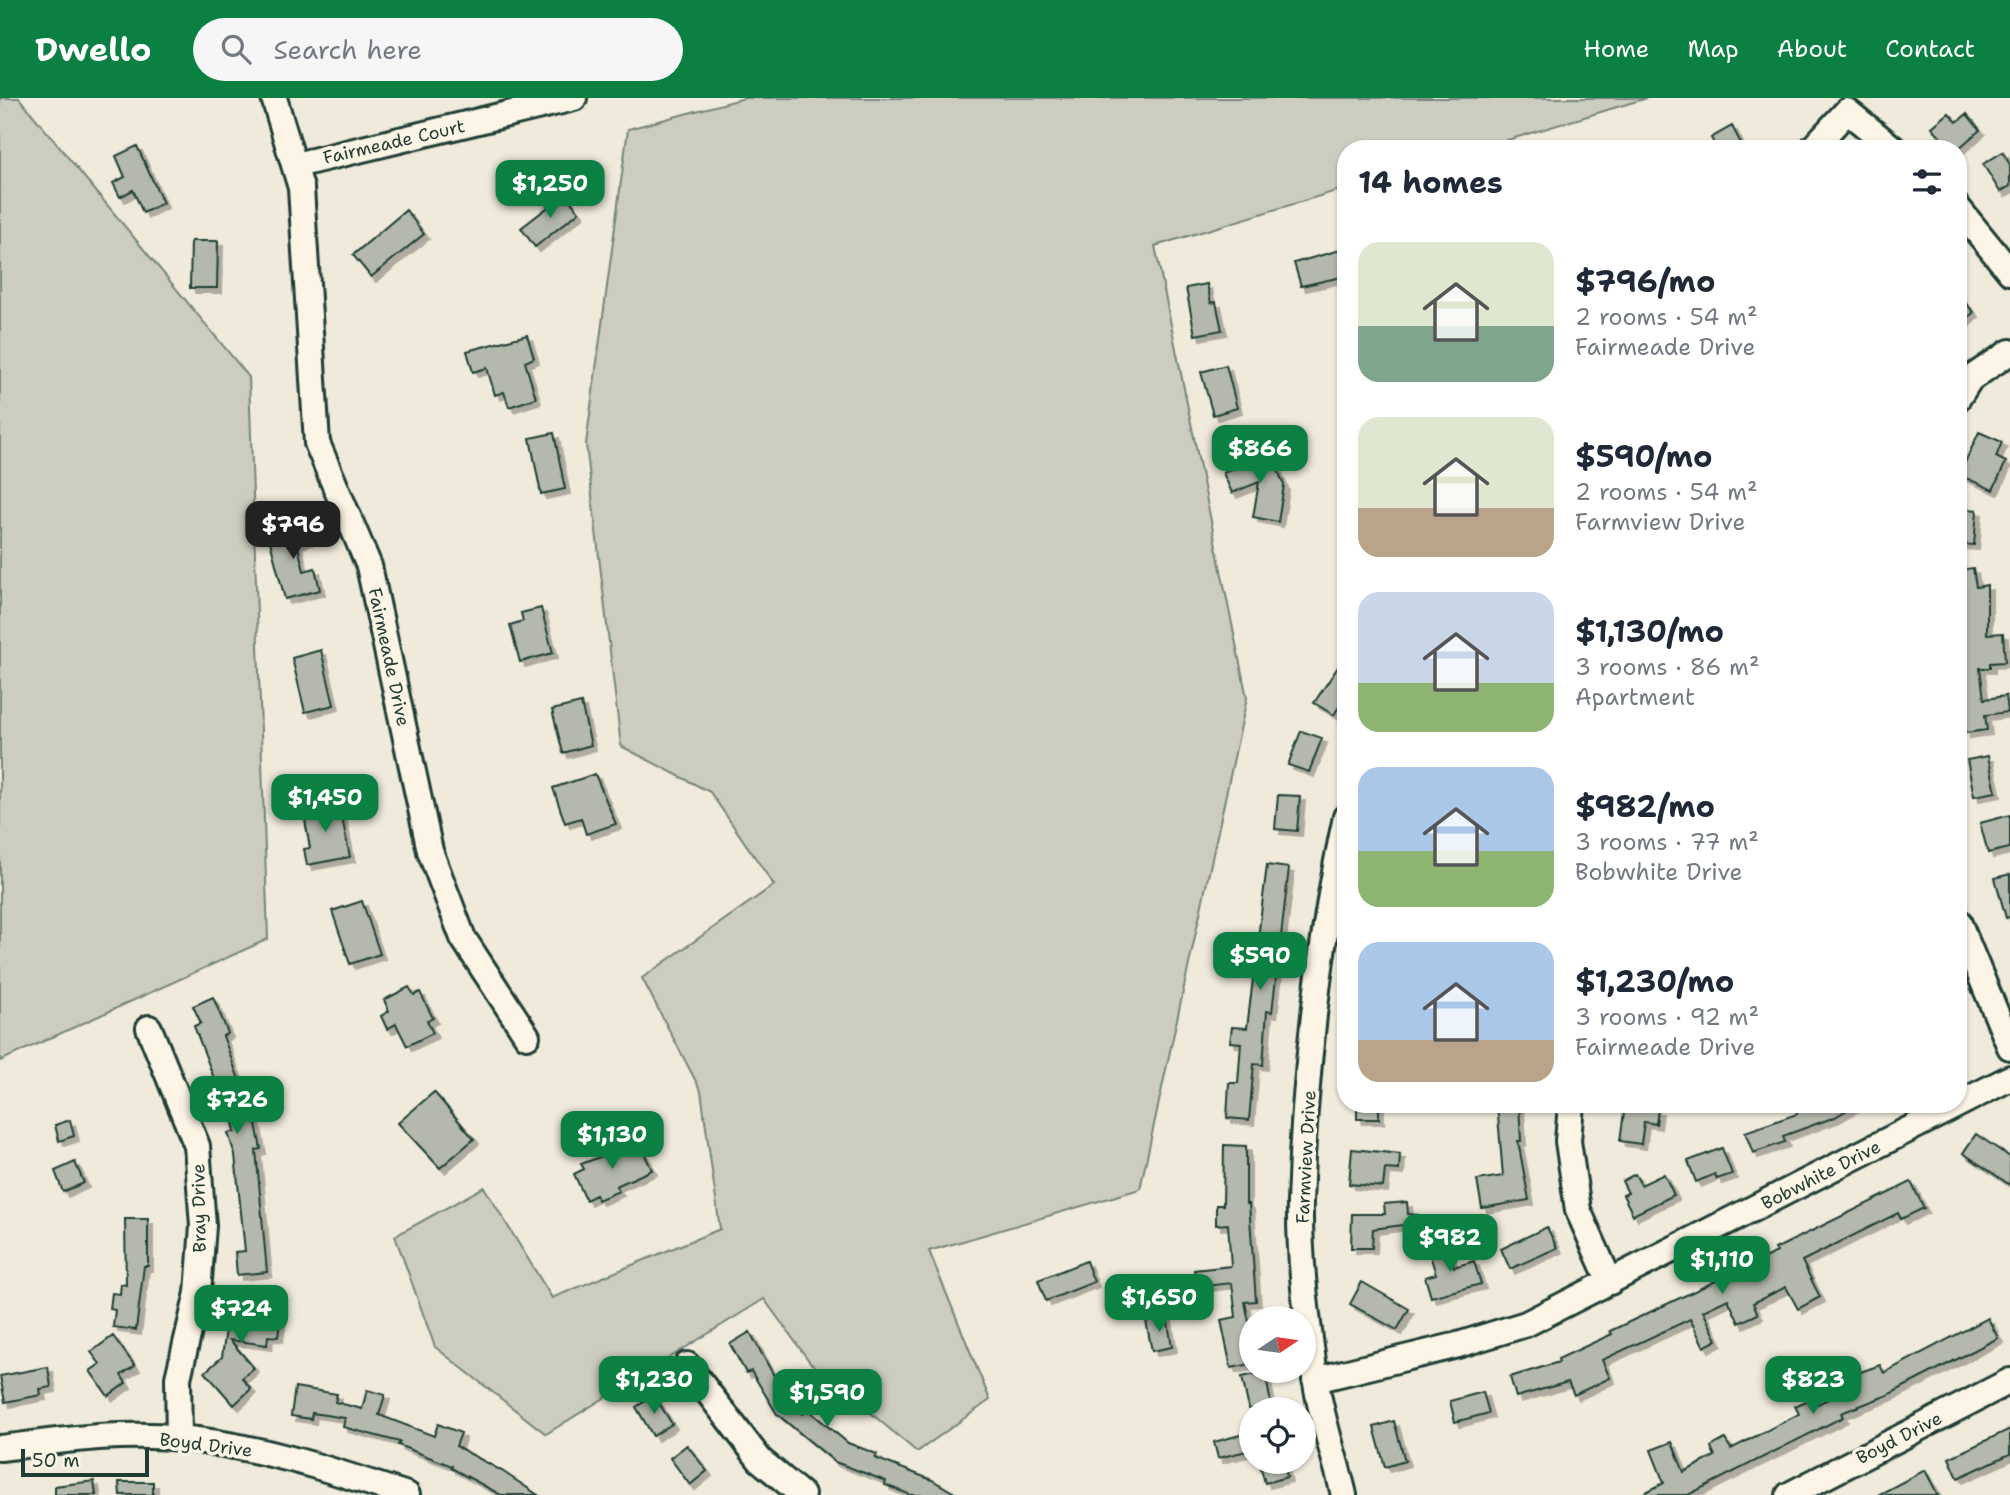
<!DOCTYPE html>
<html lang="en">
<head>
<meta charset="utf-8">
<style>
	body { margin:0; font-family:"Shantell Sans",sans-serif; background:#f6f6f7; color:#1f2937; height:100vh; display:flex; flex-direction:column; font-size:26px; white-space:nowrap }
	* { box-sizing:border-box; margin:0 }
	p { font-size:23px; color:#747a83 }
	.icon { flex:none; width:38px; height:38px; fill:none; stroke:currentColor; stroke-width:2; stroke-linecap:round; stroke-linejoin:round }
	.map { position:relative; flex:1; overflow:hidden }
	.side { position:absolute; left:1337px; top:42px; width:630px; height:973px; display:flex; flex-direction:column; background:#fff; border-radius:28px; box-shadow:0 2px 5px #0004 }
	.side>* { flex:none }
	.needle { width:46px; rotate:77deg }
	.fabs { position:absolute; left:1239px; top:1208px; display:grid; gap:14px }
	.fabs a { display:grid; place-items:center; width:77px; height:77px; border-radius:50%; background:#fff; box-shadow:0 2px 5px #0004; font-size:35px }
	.scale { position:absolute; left:21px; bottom:18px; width:128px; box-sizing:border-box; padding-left:7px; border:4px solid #1f3d34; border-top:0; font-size:19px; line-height:24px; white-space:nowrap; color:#1f3d34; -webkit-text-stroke:5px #fcf5e5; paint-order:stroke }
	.price { position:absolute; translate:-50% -60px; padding:0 16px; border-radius:14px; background:#0b8043; color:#fff; font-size:23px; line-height:46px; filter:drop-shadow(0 2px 4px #0008) }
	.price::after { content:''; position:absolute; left:50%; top:42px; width:21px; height:16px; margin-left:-10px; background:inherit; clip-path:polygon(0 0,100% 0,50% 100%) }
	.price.selected { background:#222; color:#fff }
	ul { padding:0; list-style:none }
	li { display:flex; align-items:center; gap:21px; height:175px; padding:0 21px }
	li span { display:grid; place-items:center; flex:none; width:196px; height:140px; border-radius:21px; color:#555 }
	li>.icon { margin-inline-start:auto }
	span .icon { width:84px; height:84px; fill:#fffc; stroke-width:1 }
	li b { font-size:30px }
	h2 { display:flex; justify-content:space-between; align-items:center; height:84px; padding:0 21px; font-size:30px }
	header { display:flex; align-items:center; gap:42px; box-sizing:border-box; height:98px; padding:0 35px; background:#0b8043; color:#fff }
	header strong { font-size:33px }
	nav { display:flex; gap:38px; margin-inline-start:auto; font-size:24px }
	.search { width:490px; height:63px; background:#f6f6f7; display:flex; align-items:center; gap:18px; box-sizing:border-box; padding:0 24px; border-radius:38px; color:#747a83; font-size:26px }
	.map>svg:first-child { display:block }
	.green { fill:#cccdbf; stroke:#76857a; stroke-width:2 }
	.building { fill:#b5b9ad; stroke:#1f3d34; stroke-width:2; filter:url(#shadow) }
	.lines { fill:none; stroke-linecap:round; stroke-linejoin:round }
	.minor-casing { stroke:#1f3d34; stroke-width:30 }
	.minor { stroke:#fcf5e5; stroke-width:24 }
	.labels { text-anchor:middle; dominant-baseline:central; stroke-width:7; stroke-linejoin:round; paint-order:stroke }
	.street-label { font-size:18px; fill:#1f3d34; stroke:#fcf5e5 }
</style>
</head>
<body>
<header>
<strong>Dwello</strong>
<div class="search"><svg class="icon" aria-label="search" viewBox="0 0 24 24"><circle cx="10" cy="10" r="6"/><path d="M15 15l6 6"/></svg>Search here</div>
<nav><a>Home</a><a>Map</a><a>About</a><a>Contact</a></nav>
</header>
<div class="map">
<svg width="2010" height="1397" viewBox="0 0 2010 1397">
	<defs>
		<filter id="shadow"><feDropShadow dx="5" dy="5" stdDeviation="0" flood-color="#0004"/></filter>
	</defs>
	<rect width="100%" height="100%" fill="#efeada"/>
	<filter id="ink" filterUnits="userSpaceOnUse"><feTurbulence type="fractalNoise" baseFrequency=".0143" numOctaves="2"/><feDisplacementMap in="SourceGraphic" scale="14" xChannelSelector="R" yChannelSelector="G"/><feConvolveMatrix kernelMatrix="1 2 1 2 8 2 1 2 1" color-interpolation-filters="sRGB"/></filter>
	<g filter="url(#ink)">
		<path class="green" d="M0,0H19L249,279L268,841L0,963Z
			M745,0H1647L1478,51H1346V90L1155,148L1247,600L1140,1091L929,1153L990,1302L917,1354L810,1264L764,1201L546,1336L435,1249L395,1138L484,1089L552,1200L720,1131L701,993L642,880L774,787L710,694L621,648L586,346L628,31Z"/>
		<path class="building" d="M1949,15L1957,24L1967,16L1980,32L1958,51H1950L1932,29Z
			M1732,28L1744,51H1717L1711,40Z
			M137,48L163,105L143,115L133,92L120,99L113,85L125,79L116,58Z
			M2003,54L2010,67V88L2000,94L1983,66Z
			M565,96L579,114L535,149L521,130Z
			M406,112L424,136L371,179L353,157Z
			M191,143H218L217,190H190Z
			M1340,152L1346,178L1301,188L1294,165Z
			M1207,186L1211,205L1216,204L1222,232L1195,237L1186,190Z
			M1958,197L1974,214L1958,229Z
			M527,237L534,260L525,264L536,300L509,309L504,294L495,297L487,270L473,274L467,253Z
			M1226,267L1237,310L1213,317L1201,274Z
			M1979,334L2002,344L1996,359L2006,364L1993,392L1959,377Z
			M554,335L565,391L541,396L530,340Z
			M1271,355L1284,387L1278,424L1253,419L1259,384L1232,395L1223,375Z
			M1958,410L1977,412L1974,447L1958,446Z
			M302,420L307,442L297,445L304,473L315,470L320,492L285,501L269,440L283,436L280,426Z
			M1973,470L1976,489L1987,487V536L2003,535L2005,564L1990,565V570H1980L1984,601L2006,598L2008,614L1985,617L1987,632L1965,635L1959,585L1958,472Z
			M541,510L553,555L520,564L510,527L523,523L521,515Z
			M321,552L334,607L305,614L292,560Z
			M1346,557V597L1334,617L1314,605Z
			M581,605L591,647L563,655L552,612Z
			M1301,633L1322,640L1309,674L1288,667Z
			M1988,658L1996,694L1974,698L1967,662Z
			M595,676L616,726L586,736L581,720L565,725L553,690Z
			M1278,697L1300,698L1297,733L1275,731Z
			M339,705L350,759L307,767L304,751L310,750L303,711Z
			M2010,717V750L1988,755L1980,725Z
			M1267,767L1289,770L1272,914L1267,913L1263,967L1254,966L1249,1022L1227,1020L1229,985H1238L1241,945L1230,944L1232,929L1247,930Z
			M2010,776V819L2006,820L1995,780Z
			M362,803L380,856L350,866L332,813Z
			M409,889L414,897L420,894L433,920L427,923L433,935L407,948L396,926L387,931L381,918L389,913L384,902Z
			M213,899L228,935L223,938L250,1011H253L261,1051L256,1052L267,1174L237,1177L235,1154L245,1153L235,1057L228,1035L235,1034L228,999L222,1001L194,928L201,925L193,908Z
			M434,994L474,1041L440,1070L398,1025Z
			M1357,1006H1379V1021H1357Z
			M1497,1006H1519L1521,1043H1518L1529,1102L1482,1110L1477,1082L1503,1078Z
			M1805,1006H1857L1835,1019L1783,1038L1785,1044L1753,1055L1745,1034L1797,1016L1795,1010Z
			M1625,1007L1658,1011L1656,1026L1644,1024L1641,1046L1620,1043Z
			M70,1022L74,1038L59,1043L55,1027Z
			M1976,1036L2010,1059V1087L1963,1055Z
			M639,1044L652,1072L616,1088L619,1093L598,1102L596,1097L586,1102L574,1076L584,1071L581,1066Z
			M1224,1047L1246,1048V1106H1249L1256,1203L1245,1204L1251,1234V1266L1231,1270L1221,1222L1236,1219L1232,1185L1195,1189L1194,1172L1231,1168L1228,1126L1216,1127V1107H1223Z
			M1722,1050L1732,1076L1717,1081L1715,1076L1696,1084L1688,1063Z
			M1352,1051L1400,1056L1399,1072L1385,1071L1383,1089L1349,1086Z
			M75,1064L84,1085L63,1094L55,1073Z
			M1635,1076L1641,1087L1664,1076L1674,1097L1633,1117L1623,1097L1628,1095L1622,1083Z
			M1911,1084L1924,1110L1901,1121L1898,1115L1802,1163L1820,1199L1798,1211L1786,1189L1753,1205L1758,1216L1739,1225L1728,1201L1703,1213L1717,1242L1704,1249L1690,1221L1602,1262L1610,1280L1574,1297L1568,1284L1516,1299L1510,1279L1559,1264L1558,1261L1612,1236L1610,1233L1777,1154L1775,1151Z
			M1407,1104L1408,1116L1418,1117L1419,1125L1373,1131L1372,1150H1351L1352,1116H1385L1384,1106Z
			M125,1121H148V1168H144L136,1232L113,1229L115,1212L110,1211L112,1195L120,1196L121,1186L126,1187Z
			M1547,1129L1557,1150L1510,1171L1501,1151Z
			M1448,1148L1454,1169L1474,1163L1481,1186L1431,1199L1425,1179L1436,1176L1429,1154Z
			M1086,1163L1094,1184L1046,1203L1038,1182Z
			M1362,1184L1409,1211L1397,1232L1350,1206Z
			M231,1196L254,1199L253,1214L281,1217L278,1239L268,1238L267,1247L230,1242L254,1270L242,1280L251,1291L234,1307L205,1274L222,1259Z
			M1167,1219L1172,1249L1152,1253L1146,1223Z
			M1988,1220L1998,1240L1888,1297L1841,1315L1843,1319L1688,1397H1640L1664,1385L1651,1352L1672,1344L1684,1374L1715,1358L1711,1349L1725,1341L1731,1351L1799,1316L1795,1308L1808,1302L1811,1309L1858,1287L1855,1276L1880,1267L1884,1275Z
			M750,1234L774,1278L778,1276L803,1316L807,1311L848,1345L877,1356L875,1360L932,1382L958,1397H911L885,1387L886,1383L835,1364L777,1316L751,1273L746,1275L730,1246Z
			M113,1238L135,1268L121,1277L126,1285L108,1298L90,1273L100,1266L91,1254Z
			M48,1269L51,1289L40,1291L41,1297L5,1304L0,1278Z
			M1265,1274L1272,1311H1249L1242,1279Z
			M295,1289L337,1296L335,1304L362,1311L367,1292L385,1297L379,1317L434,1338L438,1326L461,1335L456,1348L502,1373L538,1397H501L451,1370L452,1368L398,1347L400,1344L343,1329L345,1320L312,1315L311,1321L291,1318Z
			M1483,1294L1489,1315L1455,1324L1450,1303Z
			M654,1297L672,1326L653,1338L636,1309Z
			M1394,1323L1405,1363L1385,1369L1374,1329Z
			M2010,1331V1356L1958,1380L1949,1360Z
			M1251,1334V1352L1218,1360L1214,1344Z
			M687,1347L707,1373L690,1387L670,1360Z
			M1259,1363H1283L1287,1379L1265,1385Z
			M1925,1372L1938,1397H1878Z
			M94,1383L96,1397H55V1388Z
			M119,1384H153V1397H120Z"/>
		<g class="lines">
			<defs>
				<path id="minor" d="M274,0L301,90L317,345L369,468L430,753L463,840L527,938
					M1812,51L1847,13L1894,51
					M296,67L574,0
					M1958,110L2010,174
					M1958,300L1970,281L2010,254
					M1958,823L2010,949
					M149,930L197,1048L203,1128L198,1195L178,1280L179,1339
					M1571,1006L1568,1043L1578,1112L1610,1184
					M687,1267L760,1362L802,1397
					M1315,1282L1458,1247L1526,1226L2010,980
					M0,1350C59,1343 121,1333 180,1340C259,1348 332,1372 407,1397
					M1344,1397C1335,1358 1320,1318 1315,1278C1307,1221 1299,1161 1300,1104C1304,981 1320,839 1346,719
					M1789,1397L2010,1283"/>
			</defs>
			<use href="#minor" class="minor-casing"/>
			<use href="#minor" class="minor"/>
		</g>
	</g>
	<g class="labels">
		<g class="street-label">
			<text transform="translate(394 44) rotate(-13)">Fairmeade Court</text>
			<text transform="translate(389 559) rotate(78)">Fairmeade Drive</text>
			<text transform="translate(1306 1059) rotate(-87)">Farmview Drive</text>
			<text transform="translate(1821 1077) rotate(-27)">Bobwhite Drive</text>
			<text transform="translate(199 1110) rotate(-91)">Bray Drive</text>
			<text transform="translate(1899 1340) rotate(-27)">Boyd Drive</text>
			<text transform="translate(206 1347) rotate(7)">Boyd Drive</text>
		</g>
	</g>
</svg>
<div class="fabs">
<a><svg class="needle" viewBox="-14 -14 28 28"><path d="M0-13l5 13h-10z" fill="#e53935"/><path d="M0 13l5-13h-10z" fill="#747a83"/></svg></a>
<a><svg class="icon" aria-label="locate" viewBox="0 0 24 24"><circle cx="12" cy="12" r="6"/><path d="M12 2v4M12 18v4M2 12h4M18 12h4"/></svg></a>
</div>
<div class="scale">50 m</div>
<b class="price" style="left:550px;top:122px">$1,250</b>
<b class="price" style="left:1260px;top:387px">$866</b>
<b class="price selected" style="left:293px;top:463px">$796</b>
<b class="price" style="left:325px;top:736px">$1,450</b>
<b class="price" style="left:1260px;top:894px">$590</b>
<b class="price" style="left:237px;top:1038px">$726</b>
<b class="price" style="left:612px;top:1073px">$1,130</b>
<b class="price" style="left:1450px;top:1176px">$982</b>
<b class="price" style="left:1722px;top:1198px">$1,110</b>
<b class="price" style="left:1159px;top:1236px">$1,650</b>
<b class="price" style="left:241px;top:1247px">$724</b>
<b class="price" style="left:654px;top:1318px">$1,230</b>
<b class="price" style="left:1813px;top:1318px">$823</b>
<b class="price" style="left:827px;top:1331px">$1,590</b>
<section class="side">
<h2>14 homes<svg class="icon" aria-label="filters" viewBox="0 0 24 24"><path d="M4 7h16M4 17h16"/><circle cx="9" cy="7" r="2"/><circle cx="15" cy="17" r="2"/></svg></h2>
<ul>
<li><span style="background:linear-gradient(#dfe7d0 60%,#7fa58c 0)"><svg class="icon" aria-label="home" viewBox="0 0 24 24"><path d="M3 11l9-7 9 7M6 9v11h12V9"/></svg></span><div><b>$796/mo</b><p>2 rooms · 54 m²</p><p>Fairmeade Drive</p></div></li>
<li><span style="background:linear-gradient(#dfe7d0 65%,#b9a48a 0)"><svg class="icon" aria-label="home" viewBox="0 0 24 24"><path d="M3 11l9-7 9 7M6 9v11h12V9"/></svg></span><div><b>$590/mo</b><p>2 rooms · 54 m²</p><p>Farmview Drive</p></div></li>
<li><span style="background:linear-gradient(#c9d6e8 65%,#8fb573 0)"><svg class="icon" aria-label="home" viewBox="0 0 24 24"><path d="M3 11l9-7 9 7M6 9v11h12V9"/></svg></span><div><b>$1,130/mo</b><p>3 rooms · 86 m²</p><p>Apartment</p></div></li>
<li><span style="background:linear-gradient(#a9c7e8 60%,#8fb573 0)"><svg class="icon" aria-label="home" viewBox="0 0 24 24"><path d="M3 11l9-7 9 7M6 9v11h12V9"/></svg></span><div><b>$982/mo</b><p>3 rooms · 77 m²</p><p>Bobwhite Drive</p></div></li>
<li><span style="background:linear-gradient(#a9c7e8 70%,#b9a48a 0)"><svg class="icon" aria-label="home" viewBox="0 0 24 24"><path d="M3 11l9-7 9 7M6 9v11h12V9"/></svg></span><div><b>$1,230/mo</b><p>3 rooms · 92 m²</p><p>Fairmeade Drive</p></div></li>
</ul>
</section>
</div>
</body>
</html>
